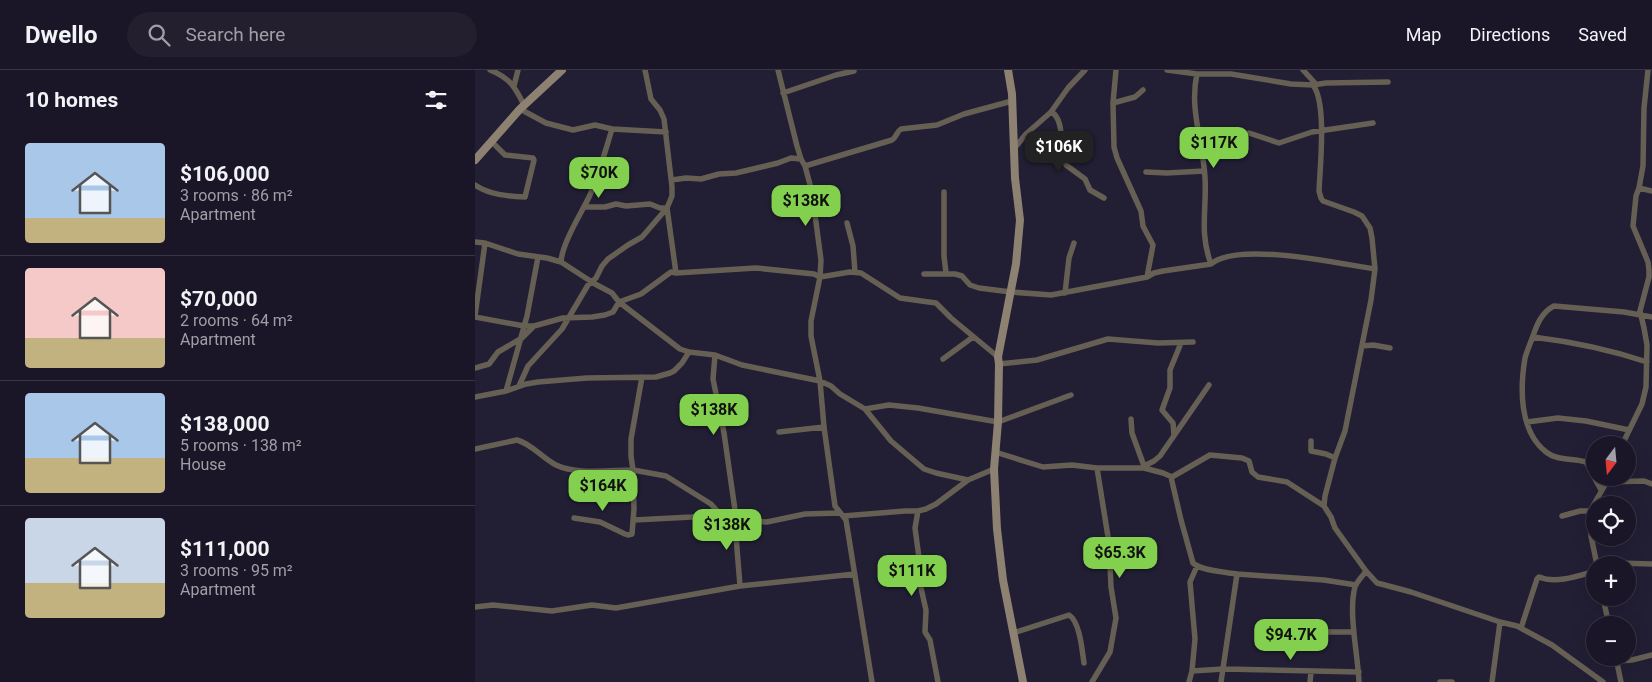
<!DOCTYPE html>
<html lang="en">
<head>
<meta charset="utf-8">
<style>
	body { margin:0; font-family:Roboto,sans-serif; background:#231f2f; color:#f1f3f6; height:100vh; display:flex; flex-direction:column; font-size:19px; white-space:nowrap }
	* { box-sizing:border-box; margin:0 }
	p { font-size:16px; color:#9f9fa7 }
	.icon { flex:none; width:28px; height:28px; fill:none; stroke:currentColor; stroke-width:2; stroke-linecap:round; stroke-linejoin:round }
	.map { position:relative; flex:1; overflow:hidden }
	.side { display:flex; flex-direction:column; background:#1a1627; width:475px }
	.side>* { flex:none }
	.needle { width:32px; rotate:196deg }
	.controls { position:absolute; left:1111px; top:366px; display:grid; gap:10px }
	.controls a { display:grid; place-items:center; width:50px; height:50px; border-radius:50%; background:#1a1627; box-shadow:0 5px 20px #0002,0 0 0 1px #383544; font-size:25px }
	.price { position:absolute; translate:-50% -42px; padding:0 11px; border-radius:10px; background:#83d04e; color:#111; font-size:16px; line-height:32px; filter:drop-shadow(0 1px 2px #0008) }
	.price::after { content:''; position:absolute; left:50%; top:30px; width:15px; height:11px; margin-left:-8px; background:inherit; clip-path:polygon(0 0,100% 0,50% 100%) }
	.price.on { background:#222; color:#fff }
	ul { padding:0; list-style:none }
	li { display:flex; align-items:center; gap:15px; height:125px; padding:0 25px }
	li+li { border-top:1px solid #383544 }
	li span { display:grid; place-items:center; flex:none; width:140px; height:100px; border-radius:5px; color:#555 }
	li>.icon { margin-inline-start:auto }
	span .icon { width:60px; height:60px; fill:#fffc; stroke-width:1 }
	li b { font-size:21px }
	h2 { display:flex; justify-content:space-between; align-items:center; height:60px; padding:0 25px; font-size:21px }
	header { display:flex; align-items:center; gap:30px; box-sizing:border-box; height:70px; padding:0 25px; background:#1a1627; border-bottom:1px solid #383544 }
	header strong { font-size:24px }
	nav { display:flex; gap:28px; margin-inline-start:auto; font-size:18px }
	.search { width:350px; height:45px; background:#231f2f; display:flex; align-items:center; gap:12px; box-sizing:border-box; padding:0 18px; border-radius:28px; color:#9f9fa7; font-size:19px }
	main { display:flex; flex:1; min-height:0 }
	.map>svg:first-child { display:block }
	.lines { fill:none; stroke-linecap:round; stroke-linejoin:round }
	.street { stroke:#665f54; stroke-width:5.5 }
	.secondary { stroke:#8d8171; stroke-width:8 }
</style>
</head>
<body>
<header>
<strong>Dwello</strong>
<div class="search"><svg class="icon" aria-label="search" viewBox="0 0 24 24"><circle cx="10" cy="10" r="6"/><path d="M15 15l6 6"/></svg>Search here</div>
<nav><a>Map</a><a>Directions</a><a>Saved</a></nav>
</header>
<main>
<section class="side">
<h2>10 homes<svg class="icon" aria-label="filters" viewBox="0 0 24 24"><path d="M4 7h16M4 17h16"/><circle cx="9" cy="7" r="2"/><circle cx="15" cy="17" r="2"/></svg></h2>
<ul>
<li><span style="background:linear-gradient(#a9c7e8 75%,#c2b280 0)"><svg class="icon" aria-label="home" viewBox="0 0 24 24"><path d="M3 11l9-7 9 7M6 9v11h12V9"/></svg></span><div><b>$106,000</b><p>3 rooms · 86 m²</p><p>Apartment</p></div></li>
<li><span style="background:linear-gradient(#f6c9c9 70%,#c2b280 0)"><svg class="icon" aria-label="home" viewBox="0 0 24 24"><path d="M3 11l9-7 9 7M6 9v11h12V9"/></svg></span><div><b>$70,000</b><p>2 rooms · 64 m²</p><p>Apartment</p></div></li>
<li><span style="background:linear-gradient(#a9c7e8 65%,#c2b280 0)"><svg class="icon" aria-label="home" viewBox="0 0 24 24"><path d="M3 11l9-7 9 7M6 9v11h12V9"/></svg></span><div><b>$138,000</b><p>5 rooms · 138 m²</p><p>House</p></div></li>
<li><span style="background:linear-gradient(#c9d6e8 65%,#c2b280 0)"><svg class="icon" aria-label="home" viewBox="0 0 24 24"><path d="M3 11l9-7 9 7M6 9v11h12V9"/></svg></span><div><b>$111,000</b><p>3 rooms · 95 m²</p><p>Apartment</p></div></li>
</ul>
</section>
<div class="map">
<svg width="1177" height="612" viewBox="0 0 1177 612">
	<rect width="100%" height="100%" fill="#221e34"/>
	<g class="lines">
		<path class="street" d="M15,0C35,8 40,17 49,35
			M170,0L176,29L185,40L189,49L197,117V126L192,138L201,203L281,198L339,204L345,207L375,202L386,203L425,228L461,233L476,248L523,287
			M303,0L322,76L326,89L330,96L337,122L346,190L345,207L336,251V266L345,311L349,357L360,436L371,450L397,612
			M641,0L638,33L639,77L642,88L666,141L668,156L678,175L672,207
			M692,0L722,4H756L816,14L838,15L851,13L913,12
			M828,0L839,12L838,15C852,33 845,97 844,121L846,128L848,131L879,142L887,146L895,158L897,168L900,199L896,230L870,361L860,388L850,426L849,436L856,447L860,458L891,501
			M722,4C714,38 728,73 730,107C732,139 724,162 736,194
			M39,16L43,0
			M308,23L361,5L379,1
			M638,33L660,27L668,20
			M45,39L71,53L98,60L120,55L137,59L191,62
			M576,42C590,48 585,81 591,95L610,109L615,120L629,128
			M774,63L804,73L837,62L898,53
			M538,80L551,64L576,42L593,18L610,0
			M330,96L417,70C422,67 421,62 426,59L462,55L489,44L537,31
			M671,102L692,103L729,101
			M197,110L211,108L226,109L244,104L261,103L303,93L316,88L326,89
			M0,115C15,125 32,126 50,127L59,90L58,88L30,85L17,72
			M1164,118L1177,121
			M469,122V186L471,203
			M372,153L378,176L380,202
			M0,172L10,173L43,184L72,188L86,192L120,214L137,223L144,232L205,279L214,282L240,285L267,295L345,311L356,316L365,324L390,339L416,371L449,399L461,403L493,410L519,399
			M86,192C87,173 106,144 115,125C124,104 130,82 137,59
			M449,204H480L487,206L495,215L504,218L536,222L576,225L672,207L679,203L688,201L736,194C763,171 865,194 900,199
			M590,223L594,188L599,173
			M0,246L10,173
			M0,247L49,256H59L88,248L117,247L130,245L138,242L144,232L166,224L196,202L201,203
			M1058,267C1099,272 1133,279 1172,292
			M887,276L898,275L915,278
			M240,285L238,309L249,363L261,447L260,454L265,516
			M468,289L498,267
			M524,294L562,290L633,269L683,273L718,272
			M0,298L14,294L23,282L47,268L59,256
			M167,307L156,369V386L158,400L191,406L236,434L244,443L276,451L292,452L330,444L365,443
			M44,316L53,296L87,259L113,215L121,208L127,196L133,189L153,175L167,167L192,138H185L175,134L151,136L141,134L130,137H109
			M31,321L52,246L63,187
			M0,327L31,321L51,314L63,312L112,308L181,307L195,303L199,301L207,293L214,282
			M390,339L414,335L443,338L523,352L596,325
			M656,349L657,363L669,396
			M1052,352L1083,348L1111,351L1154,360
			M304,362L349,357
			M699,365L698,353L687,340L695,318V300L706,273
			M836,371V381L851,384L860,388
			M1147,375L1167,334L1171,317L1172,275L1169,258L1165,241L1174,207V200L1173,192L1158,156L1161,126L1164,118L1168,96L1169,38L1173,0
			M0,379L42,370C57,374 67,388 81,395C101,405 135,400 158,400L159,439L157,464L153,465L150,464L125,452L99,448
			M520,382L568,397L597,395L622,398H669L688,403L697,407L735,385L767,388L774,391L777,402L783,407L812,412L849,436
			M669,398V396L679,391L685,386L734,315
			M696,407L706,450L718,493C726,501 751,502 762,504
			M1132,412L1169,411L1177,414
			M1126,420L1111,392C1098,388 1082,391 1071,382C1044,361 1045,318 1050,288C1052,281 1055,274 1058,266C1062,254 1067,242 1079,236L1149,242L1177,247
			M443,441L440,458L445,495L446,518L451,540L450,562L455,570L463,612
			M368,446L430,441H443L451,439L461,434L493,410
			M1087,446L1105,441H1115
			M159,450L217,447L244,443
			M1122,495L1116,466L1115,441L1134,408
			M1131,495L1143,493L1177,494
			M1128,528L1134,555
			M0,537L18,535L77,541L117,535L141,538L265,516L380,504
			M1046,558L1062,509L1064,507C1081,514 1103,506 1120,501
			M828,562H879
			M538,563L594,545C605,552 607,580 609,593
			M1141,588L1146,612
			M1142,591L1157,590L1177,585
			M717,601L748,599L884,602
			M617,612L635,582L641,548L636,517L634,473L622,398
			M714,612L717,601L720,569L715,512L722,496
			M746,612L762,504L849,510L881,515
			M835,612L836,602
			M884,612C883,585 873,542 880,517C882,511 888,506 891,501L902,513L906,514L936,522L1025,552L1042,556L1077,575L1128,612
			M965,612H977
			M1017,612L1025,552"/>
		<path class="secondary" d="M533,0L537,24L540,108L545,150L541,194L523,287L524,294L523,352L519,399L522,459L528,510L548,612
			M0,90L45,39L87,0"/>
	</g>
</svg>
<div class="controls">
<a><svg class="needle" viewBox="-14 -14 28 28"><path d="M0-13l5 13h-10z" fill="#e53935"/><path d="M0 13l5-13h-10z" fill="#9f9fa7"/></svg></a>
<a><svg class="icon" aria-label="locate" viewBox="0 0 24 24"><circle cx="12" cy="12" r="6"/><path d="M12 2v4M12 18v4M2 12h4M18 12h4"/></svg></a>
<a>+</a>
<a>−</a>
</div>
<b class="price" style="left:739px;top:99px">$117K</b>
<b class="price on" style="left:584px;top:103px">$106K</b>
<b class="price" style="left:124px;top:129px">$70K</b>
<b class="price" style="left:331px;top:157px">$138K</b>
<b class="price" style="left:239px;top:366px">$138K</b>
<b class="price" style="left:128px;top:442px">$164K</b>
<b class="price" style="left:252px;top:481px">$138K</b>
<b class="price" style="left:645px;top:509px">$65.3K</b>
<b class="price" style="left:437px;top:527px">$111K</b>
<b class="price" style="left:816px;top:591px">$94.7K</b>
</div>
</main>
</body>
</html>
